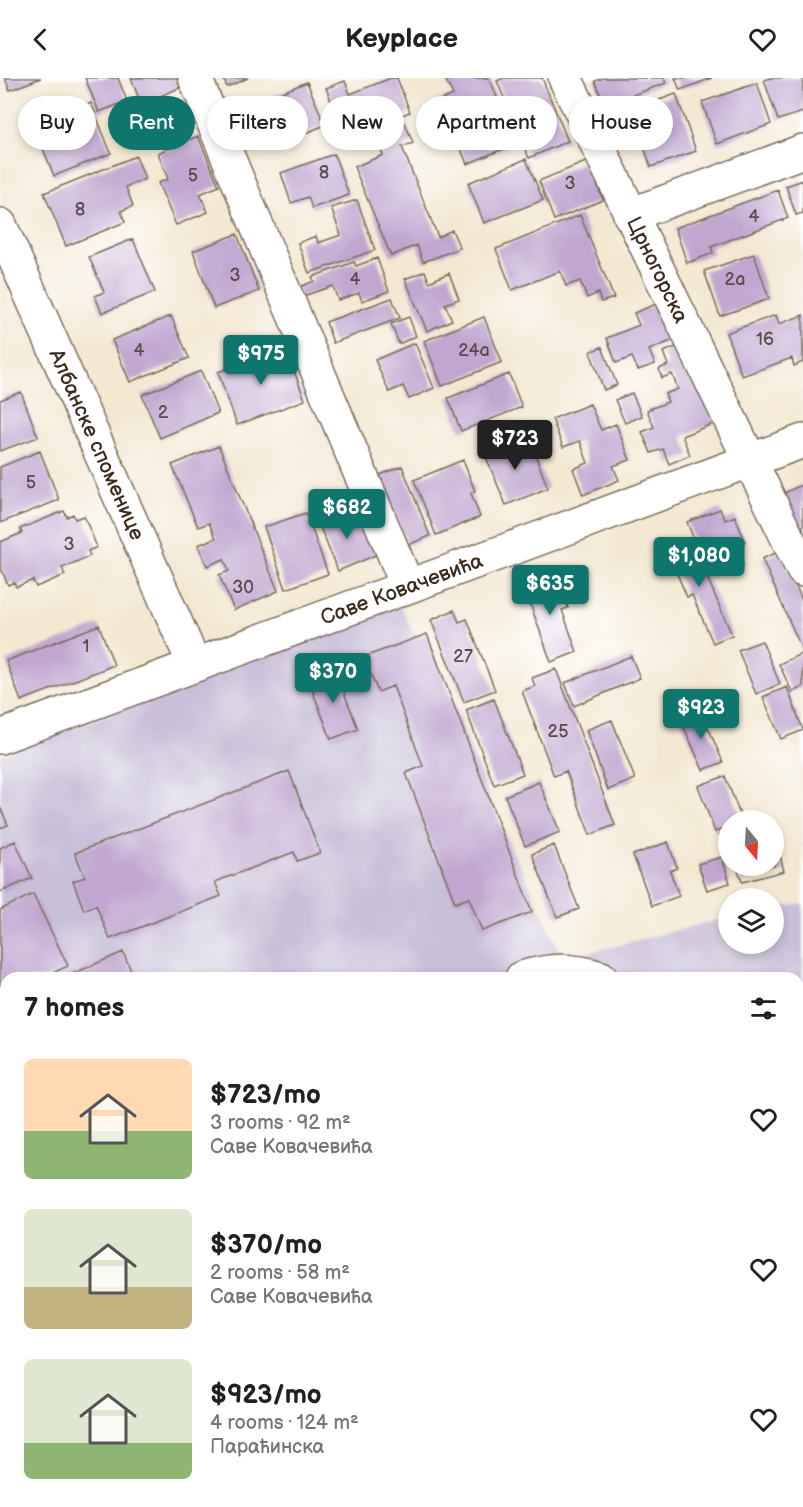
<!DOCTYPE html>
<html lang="en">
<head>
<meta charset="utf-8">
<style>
	body { margin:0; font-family:"Balsamiq Sans",sans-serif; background:#f2f2f2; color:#202124; height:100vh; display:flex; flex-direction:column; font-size:22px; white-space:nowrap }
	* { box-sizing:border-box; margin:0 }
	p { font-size:20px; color:#757577 }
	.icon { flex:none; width:33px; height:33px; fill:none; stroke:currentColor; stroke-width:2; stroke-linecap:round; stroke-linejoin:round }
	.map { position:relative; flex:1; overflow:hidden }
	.panel { position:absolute; left:0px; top:894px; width:804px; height:536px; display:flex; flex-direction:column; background:#fff; border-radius:18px 18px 0 0; box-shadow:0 3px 9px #0003 }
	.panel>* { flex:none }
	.hud { position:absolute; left:18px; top:18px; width:768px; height:54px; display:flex; gap:12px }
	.needle { width:39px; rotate:162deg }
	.tools { position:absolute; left:718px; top:732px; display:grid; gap:12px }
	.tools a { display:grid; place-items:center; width:66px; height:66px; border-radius:50%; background:#fff; box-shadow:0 3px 9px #0003; font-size:30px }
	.price { position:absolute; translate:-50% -51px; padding:0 14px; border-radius:6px; background:#0f766e; color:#fff; font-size:20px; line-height:39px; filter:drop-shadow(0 2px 3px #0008) }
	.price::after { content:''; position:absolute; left:50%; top:36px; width:18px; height:14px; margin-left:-9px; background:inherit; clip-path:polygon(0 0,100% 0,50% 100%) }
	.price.on { background:#222; color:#fff }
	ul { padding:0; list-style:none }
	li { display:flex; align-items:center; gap:18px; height:150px; padding:0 24px }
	li span { display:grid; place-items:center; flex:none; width:168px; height:120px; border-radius:9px; color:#555 }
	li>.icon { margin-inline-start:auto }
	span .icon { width:72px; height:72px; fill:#fffc; stroke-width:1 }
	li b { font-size:26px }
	h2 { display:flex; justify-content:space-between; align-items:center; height:72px; padding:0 24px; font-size:26px }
	.pill { padding:0 21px; border-radius:27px; background:#fff; box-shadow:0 3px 9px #0003; font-size:21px; line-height:54px }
	.pill.on { background:#0f766e; color:#fff }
	header { display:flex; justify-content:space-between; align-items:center; height:78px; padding:0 24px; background:#fff; font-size:27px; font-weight:600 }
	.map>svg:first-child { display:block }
	.industrial { fill:#c8bfd8; fill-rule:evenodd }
	.building { fill:#c1a7d0 }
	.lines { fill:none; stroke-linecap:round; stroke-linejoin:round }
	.minor-casing { stroke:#7b6c5d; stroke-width:36 }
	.minor { stroke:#fff; stroke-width:33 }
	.labels { text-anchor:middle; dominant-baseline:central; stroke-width:5; stroke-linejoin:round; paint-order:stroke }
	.number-label { font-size:18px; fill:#5c494a }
	.street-label { font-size:21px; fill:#3b2a1e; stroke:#fff }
</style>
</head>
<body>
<header><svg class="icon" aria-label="back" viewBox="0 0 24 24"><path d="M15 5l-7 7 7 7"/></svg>Keyplace<svg class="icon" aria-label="heart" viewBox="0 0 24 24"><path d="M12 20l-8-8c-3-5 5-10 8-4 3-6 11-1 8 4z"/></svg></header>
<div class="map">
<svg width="803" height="1429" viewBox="0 0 803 1429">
	<rect width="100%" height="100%" fill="#fff"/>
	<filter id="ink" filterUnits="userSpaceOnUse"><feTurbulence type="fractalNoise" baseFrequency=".0167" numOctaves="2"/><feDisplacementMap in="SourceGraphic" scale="12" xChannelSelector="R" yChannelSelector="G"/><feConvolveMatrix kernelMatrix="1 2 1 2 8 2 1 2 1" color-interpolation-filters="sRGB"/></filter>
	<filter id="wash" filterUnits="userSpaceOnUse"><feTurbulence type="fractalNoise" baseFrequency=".008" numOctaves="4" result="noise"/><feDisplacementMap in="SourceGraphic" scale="24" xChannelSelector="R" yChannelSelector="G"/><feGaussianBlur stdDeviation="1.35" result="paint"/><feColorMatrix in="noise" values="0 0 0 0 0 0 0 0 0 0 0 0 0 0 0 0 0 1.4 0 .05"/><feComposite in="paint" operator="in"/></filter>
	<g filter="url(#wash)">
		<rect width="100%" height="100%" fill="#f3e8d1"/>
		<path class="industrial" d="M399,524L563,881L729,839V866H774V830L803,826V1429H0V678ZM6,900H798V1424H6Z"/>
		<g id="blocks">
			<path class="building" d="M5,0H41L10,12Z
				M85,0H118L127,23L99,34Z
				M131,0H180L184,8L141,26Z
				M223,0H248L227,9Z
				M391,0H397L410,34L386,43L383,33L341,49L326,10L345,3L350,16Z
				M451,0H489L497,19L445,41L438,23L453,17L446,2Z
				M504,0H542L568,63L529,80L497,3Z
				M604,0H664L666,5L630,18L634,28L608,37L595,3Z
				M675,0H712L680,12Z
				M771,0H803V34L778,42L764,2Z
				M307,4L325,47L271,70L253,26Z
				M757,5L771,46L717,66L702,24Z
				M676,16L696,73L651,89L631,32Z
				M91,25L111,75L54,98L34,48Z
				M496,28L513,67L467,86L451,47Z
				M405,45L413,65L402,69L438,159L452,152L460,170L423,184L417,167L391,178L354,89L383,77L376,58Z
				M198,58L219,108L200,116L208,134L176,147L158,105L168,101L158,75Z
				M334,76L349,117L312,130L308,119L291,125L281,95Z
				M136,78L145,101L126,109L133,128L121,133L125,144L66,168L44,115Z
				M526,81L543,122L484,145L468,105Z
				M588,83L603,122L554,142L539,103Z
				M803,102V135L796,137L786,108Z
				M778,112L788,140L711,169L713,175L687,185L675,150Z
				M357,122L375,172L309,195L298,165L316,158L318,165L341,157L331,130Z
				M580,137L614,220L601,224L598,215L587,220L580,203L566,208L560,193L512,212L496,171Z
				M237,156L259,213L214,230L193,173Z
				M133,161L155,214L102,235L95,218L104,214L89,179Z
				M754,176L769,221L720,238L704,193Z
				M377,180L389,213L362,223L359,215L338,222L333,208L300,219L297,210L314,203L312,199L354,184L356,188Z
				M425,193L429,204L449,195L459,221L445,226L452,242L427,253L405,201Z
				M392,220L400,240L333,265L326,244Z
				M664,223L681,259L649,272L655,286L638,292L632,279L616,285L607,260L639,247L634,235Z
				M776,237L779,246L803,237V284L794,288L792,280L742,298L726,255Z
				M171,238L189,280L130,304L112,262Z
				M409,239L416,258L399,266L391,246Z
				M484,239L502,284L442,308L424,263Z
				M415,265L434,310L409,321L403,308L389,314L375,282Z
				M684,266L715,345L682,358L690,377L669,386L663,371L651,375L642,354L654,349L647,332L668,324L665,316L678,311L672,296L662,300L659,291L668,287L663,274Z
				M285,269L305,322L237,347L218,294Z
				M602,269L617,307L604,312L590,274Z
				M201,293L218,335L160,360L142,317Z
				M509,296L522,329L461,353L448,320Z
				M21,314L38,359L0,373V322Z
				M632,315L642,338L625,345L615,322Z
				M590,326L601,352L616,346L630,382L613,388L619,402L583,417L573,391L588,385L580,363L563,369L552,341Z
				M514,359L522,379L534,374L548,410L506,427L483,372Z
				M219,368L278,513L234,532L219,497L229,493L224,481L207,488L198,467L216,460L209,445L198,449L172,387Z
				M40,373L59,422L0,445V389Z
				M463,382L475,413L471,415L480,439L436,457L414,402Z
				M402,388L430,458L408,467L380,397Z
				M803,406V467L780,417Z
				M343,431L349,446L364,441L378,476L338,493L317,442Z
				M720,431L725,442L735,438L745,464L736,468L743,487L709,500L687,444Z
				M64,433L67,439L73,436L75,441L84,438L97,469L88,473L90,478L62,490L65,497L36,509L33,502L16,509L14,504L8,507L0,488V464L22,455L20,451Z
				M306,435L328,496L286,511L264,449Z
				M690,460L732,557L713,565L692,517L687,519L666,470Z
				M780,473L803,524V574L762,481Z
				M542,495L545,503L556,499L568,530L562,532L577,574L551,584L522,503Z
				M454,532L459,544L467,541L495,612L464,624L431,542Z
				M99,547L114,587L21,623L6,583Z
				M427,556L532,834L482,853L469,820L455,825L406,695L423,688L393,608L378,614L364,579Z
				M762,563L780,606L756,616L738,572Z
				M803,575V609L792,614L779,586Z
				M631,578L640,600L574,628L565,605Z
				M335,591L358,651L331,661L308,601Z
				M556,591L615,747L590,757L566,693L554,698L522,613L535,608L532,600Z
				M787,609L803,652L781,661L763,619Z
				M494,621L523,696L494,707L466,632Z
				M700,631L723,684L703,692L680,640Z
				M612,642L635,701L608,712L586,652Z
				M289,693L320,775L297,783L294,774L215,804L221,818L110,861L96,827L84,832L73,803L85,799L75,775Z
				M725,698L742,742H729V749L715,754L698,708Z
				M539,704L560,754L525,768L505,718Z
				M0,729L8,747L0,750Z
				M15,763L32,800L0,814V770Z
				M776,763L784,793L742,804L737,789L774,788Z
				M668,764L677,790L670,793L679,818L652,828L633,777Z
				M554,767L579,831L557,839L532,776Z
				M722,779L730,805L707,812L698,786Z
				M33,816L68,888L42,900H6V917L0,905V832Z
				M123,874L134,900H63Z
				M0,927L6,940V966L0,969Z
				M6,992V1035L0,1037V995Z
				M798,1387L803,1389V1429H674L659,1424H798Z
				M175,1424H252L250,1429H173Z
				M399,1424H451L449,1429H397Z
				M567,1424H615L613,1427L620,1429H565Z"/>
		</g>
	</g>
	<g filter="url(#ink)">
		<use href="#blocks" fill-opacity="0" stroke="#7b6c5d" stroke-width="1.5"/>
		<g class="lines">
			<defs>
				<g id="minor">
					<path d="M195,0L407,507"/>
					<path id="s1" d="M565,0L803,492"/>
					<path d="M630,137L803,73"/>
					<path id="s2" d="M0,147L194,586"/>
					<path id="s3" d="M0,659L803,363"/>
					<path d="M522,900C551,891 572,891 601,900"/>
					<path d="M307,1429L311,1424"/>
					<path d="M485,1429L487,1424"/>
				</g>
			</defs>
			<use href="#minor" class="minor-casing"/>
			<use href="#minor" class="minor"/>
		</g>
	</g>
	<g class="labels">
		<g class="number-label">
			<text x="324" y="94">8</text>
			<text x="193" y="97">5</text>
			<text x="570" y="105">3</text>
			<text x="80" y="131">8</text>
			<text x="754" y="138">4</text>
			<text x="235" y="197">3</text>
			<text x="355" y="201">4</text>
			<text x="735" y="201">2a</text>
			<text x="765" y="261">16</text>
			<text x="139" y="272">4</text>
			<text x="474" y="272">24a</text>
			<text x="163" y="334">2</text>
			<text x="31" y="404">5</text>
			<text x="69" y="466">3</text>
			<text x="243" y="509">30</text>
			<text x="86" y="568">1</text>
			<text x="463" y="578">27</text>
			<text x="558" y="653">25</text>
		</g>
		<g class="street-label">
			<text stroke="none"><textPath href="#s1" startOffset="213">Црногорска</textPath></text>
			<text stroke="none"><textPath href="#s2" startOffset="240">Албанске споменице</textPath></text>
			<text stroke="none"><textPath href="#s3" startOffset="428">Саве Ковачевића</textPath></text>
		</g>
	</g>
</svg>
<div class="tools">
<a><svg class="needle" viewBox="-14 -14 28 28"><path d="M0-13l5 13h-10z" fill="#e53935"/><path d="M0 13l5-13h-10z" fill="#757577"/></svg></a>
<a><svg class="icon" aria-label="layers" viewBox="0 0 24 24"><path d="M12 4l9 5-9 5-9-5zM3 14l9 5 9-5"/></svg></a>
</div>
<b class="price" style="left:261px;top:308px">$975</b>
<b class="price on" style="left:515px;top:393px">$723</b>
<b class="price" style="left:347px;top:462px">$682</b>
<b class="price" style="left:699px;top:510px">$1,080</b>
<b class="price" style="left:550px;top:538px">$635</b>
<b class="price" style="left:333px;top:626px">$370</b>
<b class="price" style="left:701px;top:662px">$923</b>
<div class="hud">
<a class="pill">Buy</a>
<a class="pill on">Rent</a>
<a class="pill">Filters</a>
<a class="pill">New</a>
<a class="pill">Apartment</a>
<a class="pill">House</a>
</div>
<section class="panel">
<h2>7 homes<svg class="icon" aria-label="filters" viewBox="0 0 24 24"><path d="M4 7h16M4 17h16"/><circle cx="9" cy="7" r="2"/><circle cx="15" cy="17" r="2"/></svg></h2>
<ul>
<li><span style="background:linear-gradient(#ffd9b3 60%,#8fb573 0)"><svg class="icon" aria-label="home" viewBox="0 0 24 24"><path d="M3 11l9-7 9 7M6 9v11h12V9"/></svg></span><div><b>$723/mo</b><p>3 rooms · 92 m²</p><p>Саве Ковачевића</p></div><svg class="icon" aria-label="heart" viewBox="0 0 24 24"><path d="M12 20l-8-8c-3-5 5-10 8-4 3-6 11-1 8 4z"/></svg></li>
<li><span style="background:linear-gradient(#dfe7d0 65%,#c2b280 0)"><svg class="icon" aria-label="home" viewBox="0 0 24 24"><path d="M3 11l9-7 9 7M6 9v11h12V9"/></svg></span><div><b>$370/mo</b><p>2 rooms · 58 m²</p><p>Саве Ковачевића</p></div><svg class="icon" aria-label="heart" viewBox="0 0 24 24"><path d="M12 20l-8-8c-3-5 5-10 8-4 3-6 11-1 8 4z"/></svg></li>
<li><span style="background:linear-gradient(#dfe7d0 70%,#8fb573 0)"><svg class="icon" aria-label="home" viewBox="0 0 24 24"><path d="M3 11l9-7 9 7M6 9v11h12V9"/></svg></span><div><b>$923/mo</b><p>4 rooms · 124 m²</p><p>Параћинска</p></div><svg class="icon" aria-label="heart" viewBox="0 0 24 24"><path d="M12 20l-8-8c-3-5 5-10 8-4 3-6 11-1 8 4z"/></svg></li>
</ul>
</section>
</div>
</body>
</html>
